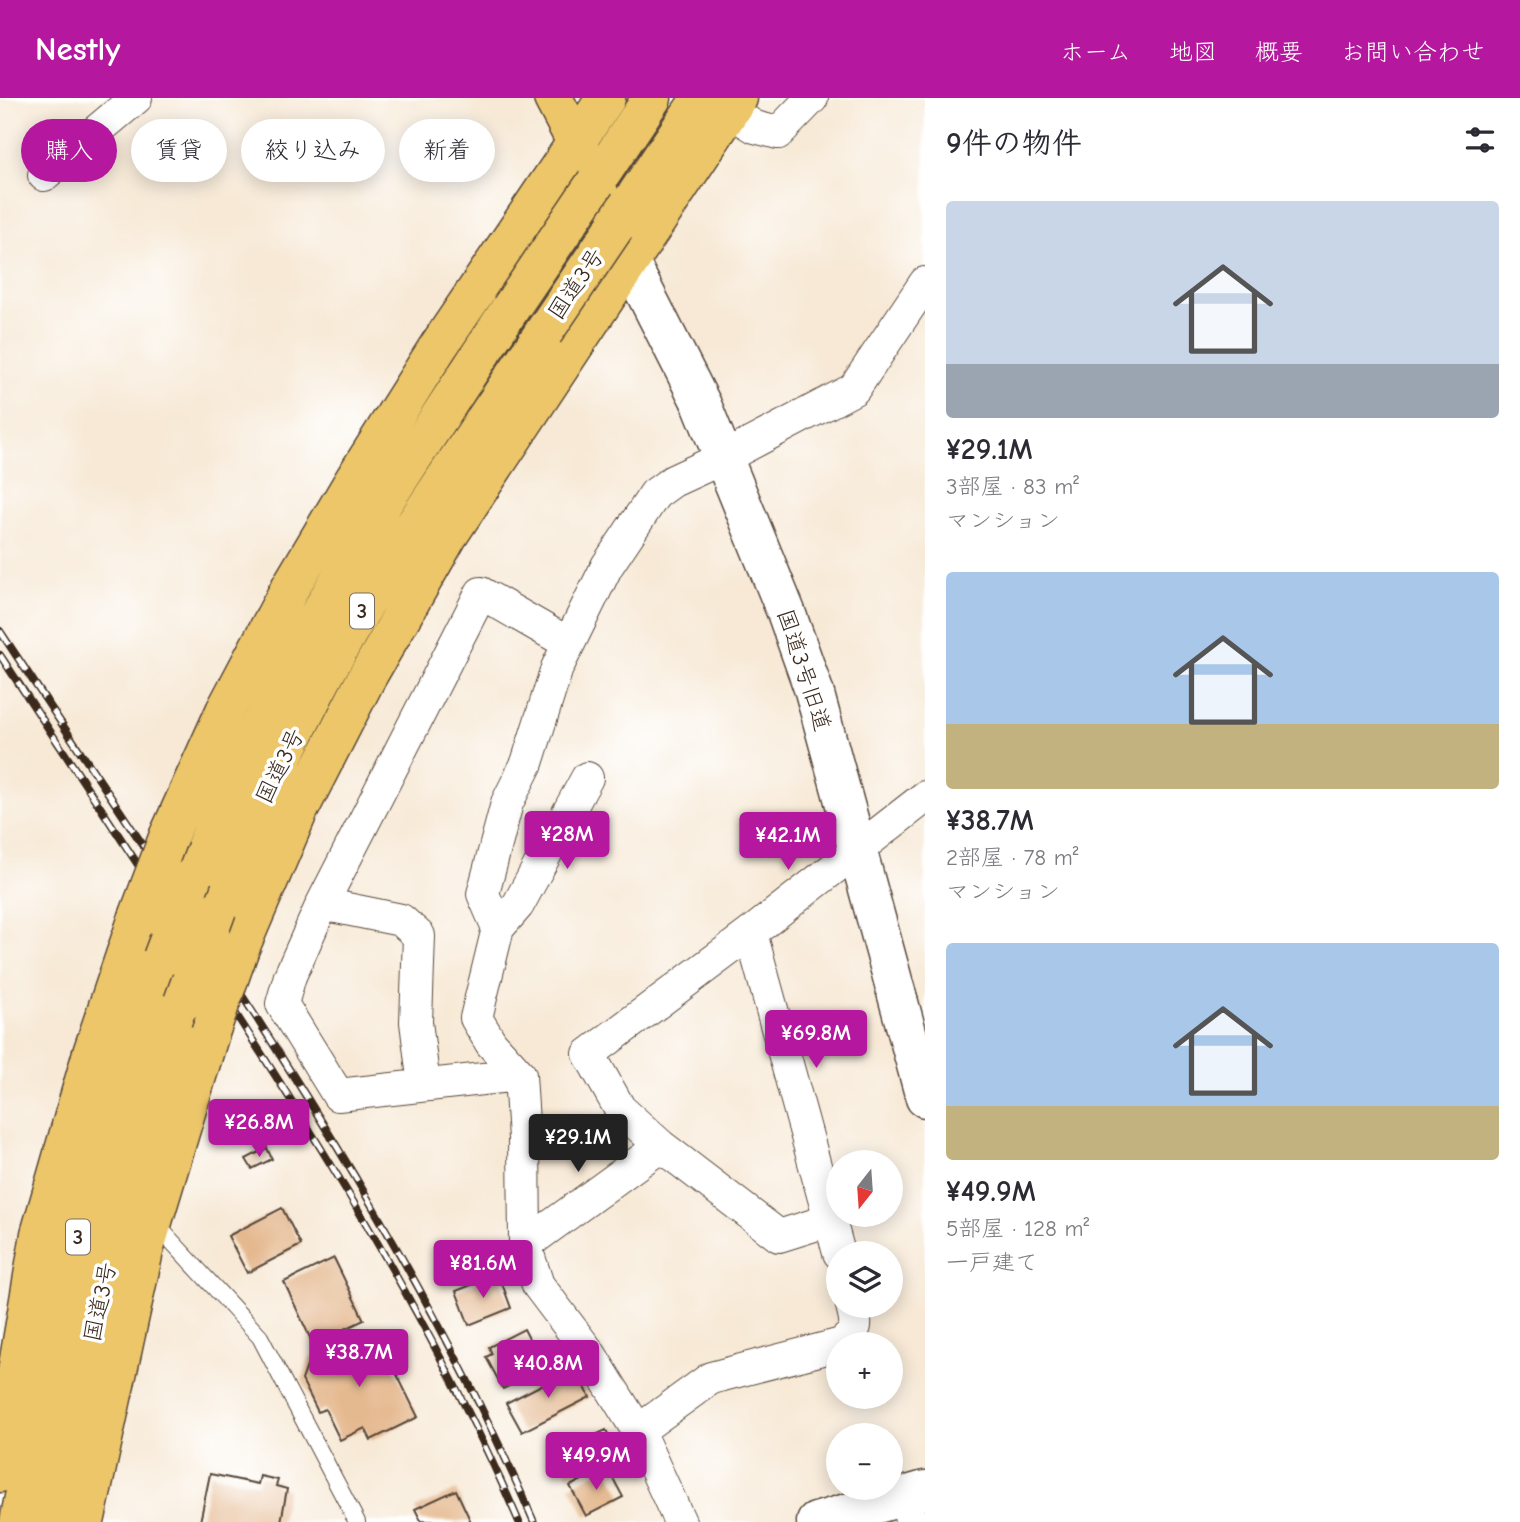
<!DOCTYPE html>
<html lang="ja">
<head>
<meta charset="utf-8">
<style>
	body { margin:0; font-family:"Comic Neue","Klee One",sans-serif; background:#f7f7f7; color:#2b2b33; height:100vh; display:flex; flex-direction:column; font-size:26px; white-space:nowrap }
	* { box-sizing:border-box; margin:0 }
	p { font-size:23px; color:#7c7c81 }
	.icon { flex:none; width:38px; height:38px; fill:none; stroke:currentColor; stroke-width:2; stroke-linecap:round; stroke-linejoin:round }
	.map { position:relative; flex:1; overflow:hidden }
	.sheet { display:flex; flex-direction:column; background:#fff; width:595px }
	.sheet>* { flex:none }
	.banner { position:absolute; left:21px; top:21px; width:665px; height:63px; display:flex; gap:14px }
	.needle { width:46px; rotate:197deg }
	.controls { position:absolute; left:826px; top:1052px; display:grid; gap:14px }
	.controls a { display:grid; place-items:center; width:77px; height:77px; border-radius:50%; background:#fff; box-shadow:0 4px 18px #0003; font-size:35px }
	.price { position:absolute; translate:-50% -60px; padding:0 16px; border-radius:7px; background:#b5179e; color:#fff; font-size:23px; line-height:46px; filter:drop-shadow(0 2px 4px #0008) }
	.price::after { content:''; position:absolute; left:50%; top:42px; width:21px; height:16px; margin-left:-10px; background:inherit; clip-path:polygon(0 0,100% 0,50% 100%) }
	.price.current { background:#222; color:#fff }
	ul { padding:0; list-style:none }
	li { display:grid; align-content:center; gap:14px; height:371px; padding:0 21px }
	li span { display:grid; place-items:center; height:217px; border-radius:7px; color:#555 }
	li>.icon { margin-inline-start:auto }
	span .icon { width:126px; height:126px; fill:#fffc; stroke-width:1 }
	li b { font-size:30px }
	h2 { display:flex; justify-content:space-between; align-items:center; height:84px; padding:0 21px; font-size:30px }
	.pill { padding:0 24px; border-radius:32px; background:#fff; box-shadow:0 4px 18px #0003; font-size:24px; line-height:63px }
	.pill.current { background:#b5179e; color:#fff }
	header { display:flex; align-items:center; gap:42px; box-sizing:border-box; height:98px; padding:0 35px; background:#b5179e; color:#fff }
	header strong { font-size:33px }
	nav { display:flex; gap:38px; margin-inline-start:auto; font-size:24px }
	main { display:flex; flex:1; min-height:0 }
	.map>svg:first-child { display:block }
	.building { fill:#e5b990 }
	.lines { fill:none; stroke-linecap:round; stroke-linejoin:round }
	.service-casing { stroke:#57473a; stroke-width:18 }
	.minor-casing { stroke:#57473a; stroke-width:34 }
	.tertiary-casing { stroke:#57473a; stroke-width:41 }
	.primary-casing { stroke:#57473a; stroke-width:41 }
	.trunk-casing { stroke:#57473a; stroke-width:41 }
	.service { stroke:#fff; stroke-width:16 }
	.minor { stroke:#fff; stroke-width:32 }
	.tertiary { stroke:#fff; stroke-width:38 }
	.primary { stroke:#ecc669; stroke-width:38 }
	.trunk { stroke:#ecc669; stroke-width:38 }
	.rail-casing { stroke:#3b2a1e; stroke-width:8 }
	.rail { stroke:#fff; stroke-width:5; stroke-dasharray:16; stroke-linecap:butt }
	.trunk-bridge-casing { stroke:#57473a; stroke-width:41; stroke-linecap:butt }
	.trunk-bridge { stroke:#ecc669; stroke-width:38 }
	.labels { text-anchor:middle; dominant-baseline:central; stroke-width:7; stroke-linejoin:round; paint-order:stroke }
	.shield { fill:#fff; stroke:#766a62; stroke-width:2 }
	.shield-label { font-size:21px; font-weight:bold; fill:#3b2a1e }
	.street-label { font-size:23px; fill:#3b2a1e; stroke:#fff }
</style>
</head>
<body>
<header>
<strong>Nestly</strong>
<nav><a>ホーム</a><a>地図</a><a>概要</a><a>お問い合わせ</a></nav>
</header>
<main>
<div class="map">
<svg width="925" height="1424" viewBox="0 0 925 1424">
	<rect width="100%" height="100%" fill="#fff"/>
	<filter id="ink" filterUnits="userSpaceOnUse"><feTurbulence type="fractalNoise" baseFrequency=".0143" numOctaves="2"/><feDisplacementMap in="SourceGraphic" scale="14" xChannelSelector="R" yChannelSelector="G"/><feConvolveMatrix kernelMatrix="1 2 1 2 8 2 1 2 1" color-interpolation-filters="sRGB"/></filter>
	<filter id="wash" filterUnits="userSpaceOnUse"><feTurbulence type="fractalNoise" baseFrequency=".00686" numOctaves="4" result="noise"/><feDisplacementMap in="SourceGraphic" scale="28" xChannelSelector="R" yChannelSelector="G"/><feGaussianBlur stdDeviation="1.57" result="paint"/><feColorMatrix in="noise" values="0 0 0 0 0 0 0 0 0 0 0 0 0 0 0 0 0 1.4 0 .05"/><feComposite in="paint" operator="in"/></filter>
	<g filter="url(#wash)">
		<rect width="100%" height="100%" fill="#f7e9d6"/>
		<g id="blocks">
			<path class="building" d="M267,1050L272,1061L252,1071L246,1061Z
				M282,1110L301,1147L247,1175L228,1138Z
				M334,1160L364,1222L313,1246L284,1184Z
				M500,1180L511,1210L469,1227L456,1193L484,1182L485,1186Z
				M524,1231L544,1270L503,1291L486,1259L492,1256L489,1249Z
				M376,1234L418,1319L371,1342L365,1330L340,1342L325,1311L318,1314L302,1282L310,1260L341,1245L344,1250Z
				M575,1270L590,1299L522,1334L506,1305Z
				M606,1332L614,1348L597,1356L600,1362L568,1378L557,1355Z
				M607,1369L623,1399L586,1418L570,1388Z
				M210,1376L258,1386L260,1378L278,1382L276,1388L287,1391L281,1424H200Z
				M456,1392L471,1424L421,1423L415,1411Z"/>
		</g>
	</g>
	<g filter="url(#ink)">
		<use href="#blocks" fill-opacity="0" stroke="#57473a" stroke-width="2"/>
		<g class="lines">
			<defs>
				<path id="service" d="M154,1124L260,1239L357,1424"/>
				<path id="minor" d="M729,13L755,29L778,35L812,0
					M44,77L136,0
					M322,806L401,822L419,838L416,924L424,987
					M498,830L518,807L587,680
					M751,835L839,1155
					M520,977L338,997L282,906L290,878L322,806L481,495L568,545
					M830,1122L779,1138L661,1048L620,1011L589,956L751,835L925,699
					M525,1147L661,1048
					M841,1246C858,1233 857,1227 852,1208
					M638,1333L711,1280L838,1247
					M904,1398L912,1424
					M680,1424L638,1333L590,1256L538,1187L525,1147L524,1040L520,977L491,945L476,920L498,830L483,796L507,705L527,665L557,570L607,468L655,396L673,383L725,359L854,291L925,185"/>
				<path id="tertiary" d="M629,163L702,307L786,514L814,593L925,1000
					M816,1424L925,1392"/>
				<path id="primary" d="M553,0L577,46L627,158"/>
				<path id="trunk" d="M596,84L652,0
					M615,129L701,0
					M169,737L225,613L290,490L354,382L438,249L606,0
					M193,778L247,653L312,529L385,402L510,211
					M217,812C255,719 296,625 346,538C407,433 477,334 544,234
					M240,850L299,712L367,579L448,438L738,0
					M0,1375L40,1136L92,955L137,822
					M19,1424L72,1162L105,1037L162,860
					M56,1424L105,1173L135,1058L183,904
					M85,1424L144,1153L210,935"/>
			</defs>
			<use href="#service" class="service-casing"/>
			<use href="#minor" class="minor-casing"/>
			<use href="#tertiary" class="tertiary-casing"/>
			<use href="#primary" class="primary-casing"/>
			<use href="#trunk" class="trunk-casing"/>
			<use href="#service" class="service"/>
			<use href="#minor" class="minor"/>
			<use href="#tertiary" class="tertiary"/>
			<use href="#primary" class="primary"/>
			<use href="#trunk" class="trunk"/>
			<defs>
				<path id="rail" d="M0,533C190,821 397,1107 534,1424
					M0,557C66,657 132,758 198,858C317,1039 433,1224 519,1424"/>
			</defs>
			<use href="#rail" class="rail-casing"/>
			<use href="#rail" class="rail"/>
			<defs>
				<path id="trunk-bridge" d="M510,211L596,84
					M544,234L615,129
					M137,822L169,737
					M162,860L193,778
					M183,904L217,812
					M210,935L240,850"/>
			</defs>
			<use href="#trunk-bridge" class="trunk-bridge-casing"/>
			<use href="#trunk-bridge" class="trunk-bridge"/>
		</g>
	</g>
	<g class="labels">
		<g class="shield">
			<rect x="350" y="495.5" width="24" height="35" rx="5"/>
			<rect x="66" y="1121.5" width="24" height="35" rx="5"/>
		</g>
		<g class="shield-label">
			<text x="362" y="513">3</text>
			<text x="78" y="1139">3</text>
		</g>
		<g class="street-label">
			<text transform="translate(576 186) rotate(-56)">国道3号</text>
			<text transform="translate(804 572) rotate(72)">国道3号旧道</text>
			<text transform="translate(280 668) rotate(-64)">国道3号</text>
			<text transform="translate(100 1204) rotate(-78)">国道3号</text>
		</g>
	</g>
</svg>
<div class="controls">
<a><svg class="needle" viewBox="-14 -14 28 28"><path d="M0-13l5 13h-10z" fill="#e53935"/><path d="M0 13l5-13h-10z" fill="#7c7c81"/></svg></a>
<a><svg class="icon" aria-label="layers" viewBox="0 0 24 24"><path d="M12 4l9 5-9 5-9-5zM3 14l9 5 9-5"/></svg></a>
<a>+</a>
<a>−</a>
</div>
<b class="price" style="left:567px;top:773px">¥28M</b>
<b class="price" style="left:788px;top:774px">¥42.1M</b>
<b class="price" style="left:816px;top:972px">¥69.8M</b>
<b class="price" style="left:259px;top:1061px">¥26.8M</b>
<b class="price current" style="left:578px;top:1076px">¥29.1M</b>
<b class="price" style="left:483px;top:1202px">¥81.6M</b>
<b class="price" style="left:359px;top:1291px">¥38.7M</b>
<b class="price" style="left:548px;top:1302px">¥40.8M</b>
<b class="price" style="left:596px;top:1394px">¥49.9M</b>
<div class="banner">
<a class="pill current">購入</a>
<a class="pill">賃貸</a>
<a class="pill">絞り込み</a>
<a class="pill">新着</a>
</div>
</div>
<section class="sheet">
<h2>9件の物件<svg class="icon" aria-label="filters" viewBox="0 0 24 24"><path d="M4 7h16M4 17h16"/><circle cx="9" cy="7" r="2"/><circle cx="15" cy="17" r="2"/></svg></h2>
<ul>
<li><span style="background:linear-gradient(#c9d6e8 75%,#9aa5b1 0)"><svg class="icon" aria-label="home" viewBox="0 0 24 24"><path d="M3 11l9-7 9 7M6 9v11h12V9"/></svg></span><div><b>¥29.1M</b><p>3部屋 · 83 m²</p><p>マンション</p></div></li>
<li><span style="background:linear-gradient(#a9c7e8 70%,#c2b280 0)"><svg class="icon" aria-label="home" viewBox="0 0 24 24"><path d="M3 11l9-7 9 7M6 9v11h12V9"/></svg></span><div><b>¥38.7M</b><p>2部屋 · 78 m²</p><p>マンション</p></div></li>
<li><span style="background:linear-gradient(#a9c7e8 75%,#c2b280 0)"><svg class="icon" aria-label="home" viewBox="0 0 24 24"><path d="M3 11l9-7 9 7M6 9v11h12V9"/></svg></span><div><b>¥49.9M</b><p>5部屋 · 128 m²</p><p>一戸建て</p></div></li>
</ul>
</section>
</main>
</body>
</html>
